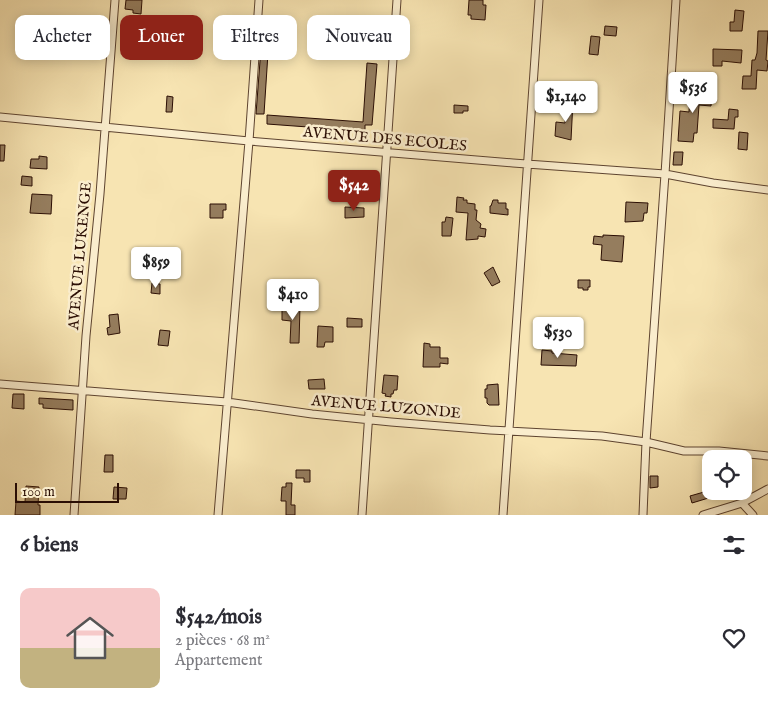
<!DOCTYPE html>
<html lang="fr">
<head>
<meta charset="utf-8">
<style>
	body { margin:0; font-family:"IM FELL English",serif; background:#f2f2f3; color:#2b2b33; height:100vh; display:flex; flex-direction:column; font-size:19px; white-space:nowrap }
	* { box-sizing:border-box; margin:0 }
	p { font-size:16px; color:#7c7c81 }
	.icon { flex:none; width:28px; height:28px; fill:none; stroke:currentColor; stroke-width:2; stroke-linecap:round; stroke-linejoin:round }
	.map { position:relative; height:515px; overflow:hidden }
	.panel { display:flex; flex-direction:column; background:#fff; flex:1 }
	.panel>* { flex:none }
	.hud { position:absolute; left:15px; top:15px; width:500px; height:45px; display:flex; gap:10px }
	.controls { position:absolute; left:702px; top:450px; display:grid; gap:10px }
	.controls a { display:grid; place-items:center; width:50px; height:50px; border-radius:10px; background:#fff; box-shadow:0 2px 12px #0003; font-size:25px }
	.scale { position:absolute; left:15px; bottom:12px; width:104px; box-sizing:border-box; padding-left:5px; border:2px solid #2b0e04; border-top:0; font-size:14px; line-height:18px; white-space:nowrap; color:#2b0e04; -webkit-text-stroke:4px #faedcd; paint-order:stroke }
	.price { position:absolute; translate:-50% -42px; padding:0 11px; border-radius:5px; background:#fff; color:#222; font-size:16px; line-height:32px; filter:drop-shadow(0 1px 2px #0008) }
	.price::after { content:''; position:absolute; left:50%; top:30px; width:15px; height:11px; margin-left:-8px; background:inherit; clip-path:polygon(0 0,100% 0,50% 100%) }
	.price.selected { background:#8f2418; color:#fff }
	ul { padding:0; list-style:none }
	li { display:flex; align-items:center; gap:15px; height:125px; padding:0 20px }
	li+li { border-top:1px solid #e1e1e2 }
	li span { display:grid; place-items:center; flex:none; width:140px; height:100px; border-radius:10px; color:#555 }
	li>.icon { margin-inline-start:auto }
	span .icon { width:60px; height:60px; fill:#fffc; stroke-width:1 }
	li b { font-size:21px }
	h2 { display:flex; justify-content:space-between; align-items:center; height:60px; padding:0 20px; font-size:21px }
	.tag { padding:0 18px; border-radius:10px; background:#fff; box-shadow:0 2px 12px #0003; font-size:18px; line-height:45px }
	.tag.selected { background:#8f2418; color:#fff }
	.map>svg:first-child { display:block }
	.building { fill:#957d5e; stroke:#2b0e04 }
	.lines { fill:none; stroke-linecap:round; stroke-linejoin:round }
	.minor-casing { stroke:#5e4430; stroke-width:9 }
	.minor { stroke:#faedcd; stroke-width:7 }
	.labels { text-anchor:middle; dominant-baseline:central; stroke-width:5; stroke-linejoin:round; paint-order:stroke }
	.street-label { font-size:15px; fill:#2b0e04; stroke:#faedcd }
</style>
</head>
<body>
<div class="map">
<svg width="768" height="515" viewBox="0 0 768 515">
	<rect width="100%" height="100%" fill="#f7e4b2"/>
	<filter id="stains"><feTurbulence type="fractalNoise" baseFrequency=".004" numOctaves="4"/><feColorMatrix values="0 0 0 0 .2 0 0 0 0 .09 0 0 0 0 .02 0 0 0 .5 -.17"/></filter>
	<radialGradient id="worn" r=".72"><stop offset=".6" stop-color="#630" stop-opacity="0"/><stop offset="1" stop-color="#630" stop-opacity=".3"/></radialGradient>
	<path class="building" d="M126,0H142L141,14L133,13V10L125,9Z
		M469,0H483V5H486L485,20L471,19V15H468Z
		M735,10L744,11L742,31H730V22H734Z
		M166,17L178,19L176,30L185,31V36L169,35V30H166L167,23H165Z
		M605,26L617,27L616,36L604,35Z
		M758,31H768L766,60L768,61L767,71L757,70L756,89H742L743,76H751L752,60H755L757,53Z
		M591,36L600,37L598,55L589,54Z
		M261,48H267L268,53L264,114H256Z
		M713,49L742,50L741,63L722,61V66H713Z
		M367,63L377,64L372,125H365V133L320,129L319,133L308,132V127L267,124V115L363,122Z
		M690,89L712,91L711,106L699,105L697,133H694L693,142L678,141L680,111L689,112Z
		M167,96L173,97L172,112H166Z
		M566,101H573L571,140L555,136L556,122L565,123Z
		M454,105L468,106V111H463V113H454Z
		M729,109L738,110V117H735L734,129L713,128V119L728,120Z
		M739,132L748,133L747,150L738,149Z
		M0,145H5L4,161H0Z
		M674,152H683L682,165H673Z
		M39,156L47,157V169L30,168L31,159H39Z
		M22,176L32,177V186L21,185Z
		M356,180L364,181V182L371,184L370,194L352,192V182H356Z
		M32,194L52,195L51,214L30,213Z
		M457,197L464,198L463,200H467V203L475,204V210H477L476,220L481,224L480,228L486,229L485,237L478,236V239L466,240L468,213L456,212Z
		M493,200H498V203H506V209H508V215L490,213V206H491Z
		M626,202L648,203L647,213H644L643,221L625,222Z
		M210,204H226V210H223V218H210Z
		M345,207L364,208V217L345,218Z
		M446,217L453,218L451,236H442V222H445Z
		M603,235L624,236L622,262L601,260L602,245L593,244L594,236L603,237Z
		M493,267L500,282L492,286L484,273Z
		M578,280H590V287H588V290H583V288H578Z
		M152,283L160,284V294L151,293Z
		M296,290H312V296H296Z
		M282,305L300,306L299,343H290L291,321L282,320Z
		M118,314L120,333L108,335L107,328L110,327L109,315Z
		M347,318L362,319V327H347Z
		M318,326L333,327V342H325L324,347H317Z
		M160,330L170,331L168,346L158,345Z
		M424,343L430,344V347H440V358H448V364L440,363V367H423Z
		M542,350L552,351V353L577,355L576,366L541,365Z
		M384,375L398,376L397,390H394L393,394H391V397L385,396L386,394L382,393Z
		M324,379L325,389H309L308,380Z
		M498,384L499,405H489L487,403V398H485V389H487V385Z
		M13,394H24V409L12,408Z
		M39,398L73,400V410L43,408V404H39Z
		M105,455H113V472H104Z
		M296,470H310V482H304V478H296Z
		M650,476H658V487L650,488Z
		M286,483H292L291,505H295V515H286V501H281L282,487H286Z
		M26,486L39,487L38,505H40V515H15L16,501L25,502Z
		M114,487L127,488L126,499H113Z
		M711,490V491H724L725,493L692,503L690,496Z"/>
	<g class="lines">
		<defs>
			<path id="minor" d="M0,117L249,141L513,163L665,174L713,183L768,190
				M0,384L227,402L312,414L391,422L490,430L602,436L646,442L684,451H719L768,456
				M742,503L753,515
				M74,515L86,336L100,194L115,0
				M218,515L249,141L259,0
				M362,515L397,0
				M503,515L539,0
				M643,515L646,442L665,174L676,0
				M703,515L742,503L768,489"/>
		</defs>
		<use href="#minor" class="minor-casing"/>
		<use href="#minor" class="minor"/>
	</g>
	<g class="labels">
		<g class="street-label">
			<text transform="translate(385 139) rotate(5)">AVENUE DES ECOLES</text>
			<text transform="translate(80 256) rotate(-85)">AVENUE LUKENGE</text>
			<text transform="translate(386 407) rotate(5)">AVENUE LUZONDE</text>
		</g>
	</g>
	<rect width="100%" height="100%" filter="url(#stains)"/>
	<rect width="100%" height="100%" fill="url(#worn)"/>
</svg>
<div class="controls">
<a><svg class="icon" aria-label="locate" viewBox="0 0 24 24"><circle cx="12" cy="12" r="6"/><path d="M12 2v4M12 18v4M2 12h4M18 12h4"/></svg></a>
</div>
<div class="scale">100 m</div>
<b class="price" style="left:693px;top:114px">$536</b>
<b class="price" style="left:566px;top:123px">$1,140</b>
<b class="price selected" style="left:354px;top:212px">$542</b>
<b class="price" style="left:156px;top:289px">$859</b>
<b class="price" style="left:293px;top:321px">$410</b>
<b class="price" style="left:558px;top:359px">$530</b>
<div class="hud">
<a class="tag">Acheter</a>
<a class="tag selected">Louer</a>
<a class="tag">Filtres</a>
<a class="tag">Nouveau</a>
</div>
</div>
<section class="panel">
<h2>6 biens<svg class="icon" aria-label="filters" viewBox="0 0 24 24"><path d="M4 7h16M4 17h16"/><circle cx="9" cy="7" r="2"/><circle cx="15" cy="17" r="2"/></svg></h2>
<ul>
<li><span style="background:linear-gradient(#f6c9c9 60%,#c2b280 0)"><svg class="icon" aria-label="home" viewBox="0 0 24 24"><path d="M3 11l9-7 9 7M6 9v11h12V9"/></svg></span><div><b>$542/mois</b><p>2 pièces · 68 m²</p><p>Appartement</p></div><svg class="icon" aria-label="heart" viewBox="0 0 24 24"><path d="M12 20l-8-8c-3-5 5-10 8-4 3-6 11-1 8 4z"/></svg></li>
</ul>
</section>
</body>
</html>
